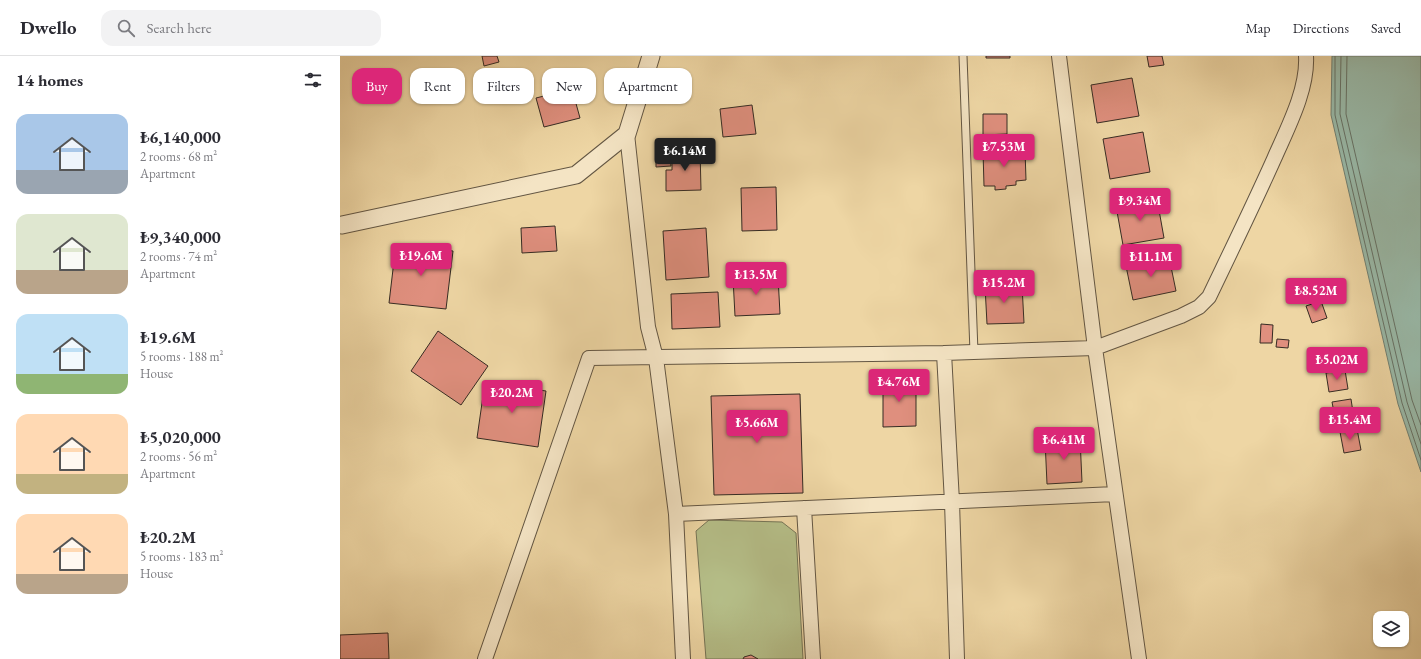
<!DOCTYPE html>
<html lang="en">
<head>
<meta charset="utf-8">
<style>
	body { margin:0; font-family:"EB Garamond",serif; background:#f2f2f3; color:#2b2b33; height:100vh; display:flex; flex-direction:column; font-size:15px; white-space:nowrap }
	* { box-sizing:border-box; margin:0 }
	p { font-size:13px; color:#7c7c81 }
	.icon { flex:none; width:22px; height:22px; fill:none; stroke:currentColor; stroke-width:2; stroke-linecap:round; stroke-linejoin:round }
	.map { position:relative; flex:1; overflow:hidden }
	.panel { display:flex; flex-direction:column; background:#fff; width:340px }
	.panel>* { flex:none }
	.guide { position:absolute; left:12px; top:12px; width:380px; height:36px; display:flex; gap:8px }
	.buttons { position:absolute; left:1033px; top:555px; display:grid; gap:8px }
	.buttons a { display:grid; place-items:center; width:36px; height:36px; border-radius:8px; background:#fff; box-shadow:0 1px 3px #0004; font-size:20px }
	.price { position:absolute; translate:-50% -34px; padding:0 9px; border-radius:4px; background:#db2777; color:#fff; font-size:13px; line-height:26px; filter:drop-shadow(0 1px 2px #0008) }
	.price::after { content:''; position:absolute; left:50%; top:24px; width:12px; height:9px; margin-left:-6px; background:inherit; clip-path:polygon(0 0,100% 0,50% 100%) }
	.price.selected { background:#222; color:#fff }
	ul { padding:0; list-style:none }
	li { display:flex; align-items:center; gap:12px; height:100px; padding:0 16px }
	li span { display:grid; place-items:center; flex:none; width:112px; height:80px; border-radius:12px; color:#555 }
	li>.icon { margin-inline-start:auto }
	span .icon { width:48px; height:48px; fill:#fffc; stroke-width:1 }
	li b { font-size:17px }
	h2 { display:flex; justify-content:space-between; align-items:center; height:48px; padding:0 16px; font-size:17px }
	.chip { padding:0 14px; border-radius:12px; background:#fff; box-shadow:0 1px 3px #0004; font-size:14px; line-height:36px }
	.chip.selected { background:#db2777; color:#fff }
	header { display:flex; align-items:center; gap:24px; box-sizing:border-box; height:56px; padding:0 20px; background:#fff; border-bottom:1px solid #e1e1e2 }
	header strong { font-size:19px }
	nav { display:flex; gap:22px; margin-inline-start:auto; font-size:14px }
	.search { width:280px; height:36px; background:#f2f2f3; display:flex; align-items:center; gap:10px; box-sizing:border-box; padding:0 14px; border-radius:12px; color:#7c7c81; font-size:15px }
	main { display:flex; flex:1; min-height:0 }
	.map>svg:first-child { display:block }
	.green { fill:#b5be88; stroke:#757456 }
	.water { fill:#99b9a8; stroke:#718073 }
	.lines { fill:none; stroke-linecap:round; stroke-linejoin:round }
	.shore { stroke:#677266; stroke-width:1 }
	.building { fill:#df8f7e; stroke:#352b23 }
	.service-casing { stroke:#635643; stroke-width:9 }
	.minor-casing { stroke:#635643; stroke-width:16 }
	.tertiary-casing { stroke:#635643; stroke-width:19 }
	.service { stroke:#f4e4c4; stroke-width:7 }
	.minor { stroke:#f4e4c4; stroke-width:14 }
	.tertiary { stroke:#f4e4c4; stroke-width:17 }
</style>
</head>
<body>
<header>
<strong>Dwello</strong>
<div class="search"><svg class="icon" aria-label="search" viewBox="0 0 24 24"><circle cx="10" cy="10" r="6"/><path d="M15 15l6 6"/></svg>Search here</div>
<nav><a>Map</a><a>Directions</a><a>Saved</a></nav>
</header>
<main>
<section class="panel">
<h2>14 homes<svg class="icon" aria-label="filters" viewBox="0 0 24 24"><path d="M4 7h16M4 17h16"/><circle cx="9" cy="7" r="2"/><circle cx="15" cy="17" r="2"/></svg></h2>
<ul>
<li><span style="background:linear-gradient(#a9c7e8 70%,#9aa5b1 0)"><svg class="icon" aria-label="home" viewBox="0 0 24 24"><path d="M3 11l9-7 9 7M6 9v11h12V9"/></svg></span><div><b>₺6,140,000</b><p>2 rooms · 68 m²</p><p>Apartment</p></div></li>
<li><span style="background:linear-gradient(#dfe7d0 70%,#b9a48a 0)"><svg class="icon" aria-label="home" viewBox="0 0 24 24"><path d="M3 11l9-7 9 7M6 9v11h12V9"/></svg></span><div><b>₺9,340,000</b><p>2 rooms · 74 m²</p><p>Apartment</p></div></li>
<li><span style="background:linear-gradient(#bfe0f5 75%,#8fb573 0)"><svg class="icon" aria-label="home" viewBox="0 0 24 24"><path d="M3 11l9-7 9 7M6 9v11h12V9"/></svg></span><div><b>₺19.6M</b><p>5 rooms · 188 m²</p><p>House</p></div></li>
<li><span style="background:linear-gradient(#ffd9b3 75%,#c2b280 0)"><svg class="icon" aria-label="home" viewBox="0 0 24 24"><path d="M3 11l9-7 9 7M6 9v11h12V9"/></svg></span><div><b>₺5,020,000</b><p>2 rooms · 56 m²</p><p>Apartment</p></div></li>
<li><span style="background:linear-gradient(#ffd9b3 75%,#b9a48a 0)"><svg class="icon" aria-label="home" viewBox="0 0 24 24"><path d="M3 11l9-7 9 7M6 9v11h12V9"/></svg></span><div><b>₺20.2M</b><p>5 rooms · 183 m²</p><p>House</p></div></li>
</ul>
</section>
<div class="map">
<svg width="1081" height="603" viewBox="0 0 1081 603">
	<rect width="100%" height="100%" fill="#eed6a4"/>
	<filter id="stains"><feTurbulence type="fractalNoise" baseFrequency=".005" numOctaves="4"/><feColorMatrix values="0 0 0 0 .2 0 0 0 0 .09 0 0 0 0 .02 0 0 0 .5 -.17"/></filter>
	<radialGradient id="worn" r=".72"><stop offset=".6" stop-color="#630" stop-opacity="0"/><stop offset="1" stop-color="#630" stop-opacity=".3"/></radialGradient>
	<path class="green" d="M369,464L442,466L456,477L463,603H366L356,475Z"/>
	<path class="water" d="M992,0H1081V416L1058,348L991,59Z"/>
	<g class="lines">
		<path class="shore" d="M995,0V59L1062,347L1081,404
			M1001,0L1000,58L1067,346L1081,388
			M1007,0L1006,58L1072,344L1081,369"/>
	</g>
	<path class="building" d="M142,0H157L159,6L144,10Z
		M646,0H670V2H646Z
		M807,0H822L824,9L809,11Z
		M792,22L799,60L757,67L751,29Z
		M232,33L240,62L204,71L196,42Z
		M412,49L416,78L383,81L380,53Z
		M643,58H667V78L643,79Z
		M803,76L810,116L770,123L763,83Z
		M360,94L361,134L326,135V114H332V95Z
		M685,94L686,124L676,125V129L666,130V133L655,134V130H644L643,95Z
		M330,101L331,110L316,111V102Z
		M436,131L437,174L402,175L401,132Z
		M817,143L824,182L783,189L776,150Z
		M215,170L217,195L182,197L181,172Z
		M366,172L369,221L326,224L323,175Z
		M56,188L113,195L106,253L49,247Z
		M829,201L836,235L793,244L786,210Z
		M438,220L440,258L395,260L393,222Z
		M682,229L684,267L647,268L645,230Z
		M378,236L380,271L332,273L331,238Z
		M981,245L987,262L972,267L966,250Z
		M921,268L933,269L932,287H920Z
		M98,275L148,310L121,349L71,315Z
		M937,283L949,284L948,292L936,291Z
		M1005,314L1008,333L989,336L986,317Z
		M543,324H576V370L543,371Z
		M145,326L206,335L198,391L137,382Z
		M460,338L463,437L374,439L371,340Z
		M1011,343L1014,363L996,367L992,346Z
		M1017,373L1021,394L1004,397L1000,376Z
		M740,382L742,426L707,428L705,384Z
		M48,577L49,603H0V579Z
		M411,599L418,603H403L404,601Z"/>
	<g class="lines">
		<defs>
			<path id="service" d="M623,0L634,296"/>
			<path id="minor" d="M719,0L755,292L799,603
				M287,78L308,271L316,302L336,458L343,603
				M604,297L612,446L617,603
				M464,452L473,603
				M336,458L775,438
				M145,603L249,302L604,297L755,292L841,260L859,251L869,241C891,195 913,150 934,103C947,73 968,34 966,0"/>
			<path id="tertiary" d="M2,169L236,119L287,78L311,0"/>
		</defs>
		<use href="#service" class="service-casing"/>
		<use href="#minor" class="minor-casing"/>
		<use href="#tertiary" class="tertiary-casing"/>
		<use href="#service" class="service"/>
		<use href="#minor" class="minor"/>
		<use href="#tertiary" class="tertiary"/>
	</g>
	<rect width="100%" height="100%" filter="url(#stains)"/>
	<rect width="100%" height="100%" fill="url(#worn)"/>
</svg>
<div class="buttons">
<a><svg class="icon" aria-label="layers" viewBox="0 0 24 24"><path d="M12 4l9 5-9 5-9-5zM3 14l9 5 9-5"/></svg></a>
</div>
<b class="price" style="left:664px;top:112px">₺7.53M</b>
<b class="price selected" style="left:345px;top:116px">₺6.14M</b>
<b class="price" style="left:800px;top:166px">₺9.34M</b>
<b class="price" style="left:81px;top:221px">₺19.6M</b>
<b class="price" style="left:811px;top:222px">₺11.1M</b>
<b class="price" style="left:416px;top:240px">₺13.5M</b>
<b class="price" style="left:664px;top:248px">₺15.2M</b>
<b class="price" style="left:976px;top:256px">₺8.52M</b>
<b class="price" style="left:997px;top:325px">₺5.02M</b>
<b class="price" style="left:559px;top:347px">₺4.76M</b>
<b class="price" style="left:172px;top:358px">₺20.2M</b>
<b class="price" style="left:1010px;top:385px">₺15.4M</b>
<b class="price" style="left:417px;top:388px">₺5.66M</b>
<b class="price" style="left:724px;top:405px">₺6.41M</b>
<div class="guide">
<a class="chip selected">Buy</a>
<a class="chip">Rent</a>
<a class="chip">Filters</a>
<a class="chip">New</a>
<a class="chip">Apartment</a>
</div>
</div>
</main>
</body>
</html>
